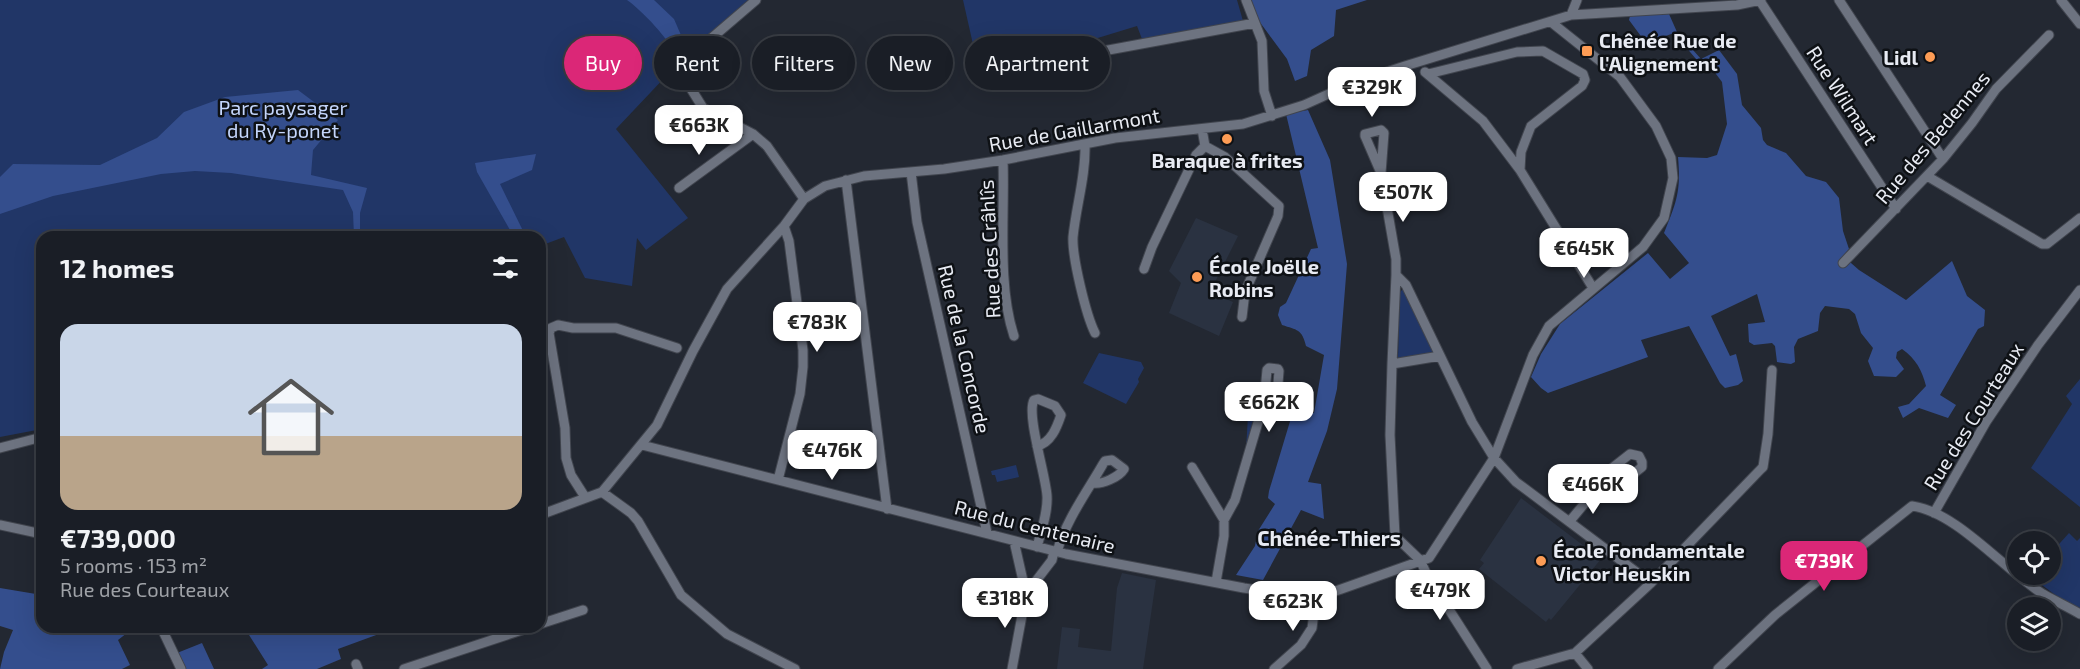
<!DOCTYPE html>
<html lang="en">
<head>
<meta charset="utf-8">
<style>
	body { margin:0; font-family:"Exo 2",sans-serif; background:#23272e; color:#f1f3f6; height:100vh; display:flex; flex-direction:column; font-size:22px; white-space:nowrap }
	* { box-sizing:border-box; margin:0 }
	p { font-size:20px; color:#9fa2a7 }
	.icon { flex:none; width:33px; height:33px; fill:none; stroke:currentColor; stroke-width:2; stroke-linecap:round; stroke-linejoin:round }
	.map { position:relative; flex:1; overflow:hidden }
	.details { position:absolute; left:36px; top:231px; width:510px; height:402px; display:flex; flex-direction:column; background:#1a1e26; border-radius:18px; box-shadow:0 6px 24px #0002,0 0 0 2px #383c43 }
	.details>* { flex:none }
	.banner { position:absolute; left:564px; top:36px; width:570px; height:54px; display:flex; gap:12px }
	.controls { position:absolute; left:2007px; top:531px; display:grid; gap:12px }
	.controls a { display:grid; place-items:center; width:54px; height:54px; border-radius:50%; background:#1a1e26; box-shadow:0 6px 24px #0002,0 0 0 2px #383c43; font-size:30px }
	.price { position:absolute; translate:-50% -51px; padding:0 14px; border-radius:12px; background:#fff; color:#222; font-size:20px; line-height:39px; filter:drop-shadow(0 2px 3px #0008) }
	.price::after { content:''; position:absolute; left:50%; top:36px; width:18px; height:14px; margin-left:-9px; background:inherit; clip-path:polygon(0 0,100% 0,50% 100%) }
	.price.active { background:#db2777; color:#fff }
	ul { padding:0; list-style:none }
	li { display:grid; align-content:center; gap:12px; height:318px; padding:0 24px }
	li+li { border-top:2px solid #383c43 }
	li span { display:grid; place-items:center; height:186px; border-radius:18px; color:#555 }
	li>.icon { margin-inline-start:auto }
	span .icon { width:108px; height:108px; fill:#fffc; stroke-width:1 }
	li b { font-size:26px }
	h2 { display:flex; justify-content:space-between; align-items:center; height:72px; padding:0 24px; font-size:26px }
	.tag { padding:0 21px; border-radius:27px; background:#1a1e26; box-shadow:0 6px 24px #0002,0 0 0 2px #383c43; font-size:21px; line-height:54px }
	.tag.active { background:#db2777; color:#fff }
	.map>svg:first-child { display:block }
	.built { fill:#2a3241 }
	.green { fill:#213667 }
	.forest { fill:#344e8d }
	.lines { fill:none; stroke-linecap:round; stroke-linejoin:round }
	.street-casing { stroke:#41454e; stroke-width:11 }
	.street { stroke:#6d7380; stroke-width:9 }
	.poi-dot { fill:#fd9c55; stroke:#0e1115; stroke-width:2 }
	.labels { text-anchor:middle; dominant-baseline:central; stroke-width:5; stroke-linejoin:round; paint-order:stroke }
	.poi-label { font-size:20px; font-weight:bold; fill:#e8ebf3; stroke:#0e1115; text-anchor:start }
	.street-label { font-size:20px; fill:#e8ebf3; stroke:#0e1115 }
	.park-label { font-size:20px; fill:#c4d6fc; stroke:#0e1115 }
	.neighbourhood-label { font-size:21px; font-weight:bold; fill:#e8ebf3; stroke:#0e1115 }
</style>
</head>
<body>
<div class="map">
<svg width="2080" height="669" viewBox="0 0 2080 669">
	<rect width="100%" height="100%" fill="#232832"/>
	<path class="built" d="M1196,218L1238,236L1210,292L1233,302L1219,336L1169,313L1181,283L1169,271Z
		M1521,498L1601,559L1551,620L1549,618L1546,622L1479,569L1484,563L1480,560Z
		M1122,573L1156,580L1143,669H1057L1062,627L1080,629L1078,647L1111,651L1117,588Z"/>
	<path class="green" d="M0,0H748L685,56L616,129L688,218L646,250L637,238L632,286L585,278L564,237L540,246V237H42V429L0,437Z
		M963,0H1237L1243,21L1142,39L1137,26L1042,55L977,62Z
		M1403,289L1434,351L1433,355L1399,359L1398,357L1400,292Z
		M1099,353L1141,362L1144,368L1138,379L1139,382L1126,404L1083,383Z
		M2080,379V507L2031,468L2072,404L2066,396Z
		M1249,400L1260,401L1246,449Z
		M1016,465L1019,477L997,482L995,475H992L991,471Z
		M2069,533L2077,541L2080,538V608L2058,597L2030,576L2050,574L2051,553Z"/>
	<path class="forest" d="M627,0H654L674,19L687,49L681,56L676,57C671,40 641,10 627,0Z
		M1250,0H1367L1336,10L1334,36L1311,50L1307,76L1295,81L1287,59L1259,21Z
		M1669,14L1677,32L1701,59L1719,50L1737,74L1742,105L1761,128L1763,140L1767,145L1786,153L1806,176L1826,182L1839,198L1843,231L1849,249L1843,256L1859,270L1906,300L1952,261L1967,296L1985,310L1984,326L1978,329L1940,395L1956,405L1948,418L1919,408L1903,418L1898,407L1909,404L1926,386C1922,370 1916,359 1902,349L1897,352L1896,358L1904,369L1896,377L1874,376L1868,361L1873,348L1861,333L1855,314L1849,309L1825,306L1820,313L1818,331L1798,339L1794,347L1795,362L1791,364L1777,362L1775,346L1772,343L1754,345L1749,342L1748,324L1765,322L1757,294L1711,316L1730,356L1736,354L1743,381L1738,385L1725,388L1720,383L1689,326L1641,340L1648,357L1548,393L1541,388L1531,377L1541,354L1560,324L1648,253L1670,279L1689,263L1664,233C1677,201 1681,191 1678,157L1707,158L1717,155L1727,124L1722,82L1707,62L1696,59L1674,33L1646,43L1629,20L1630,16Z
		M298,90L338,120L313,150L311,175L367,188L360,213V237H354L353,212L343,190L231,173L195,171L161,174L53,196L0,214V177L13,164L100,165L157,138L184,112L225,97Z
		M1308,110L1330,160L1347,264L1337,389L1327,431L1308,482L1321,484L1324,519L1301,510L1263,580L1236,575L1255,546L1258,531L1275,504L1268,498L1269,491L1291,418L1301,408L1314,413L1324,355L1306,346C1302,329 1297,330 1282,325L1278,315L1280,307L1286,303L1311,249L1318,248L1286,114Z
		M536,154L532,170L500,184L526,237H514L477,172L475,163Z
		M0,588L42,595V627H122L127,633L118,640L130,665L122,669H0L4,652L13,630L0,626Z
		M244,627H398L338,649L341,659L317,669H262L268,665Z
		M202,643L214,669H185L177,653Z"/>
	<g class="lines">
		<defs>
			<path id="street" d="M756,0L693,54L680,71L703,108L753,134L767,146L804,199
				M1246,0L1262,41L1264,91L1272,116
				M1839,0L1943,159
				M2061,0L2080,24
				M1760,1L1896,209
				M1571,15L1577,0
				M1027,65L1255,23
				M1425,72L1483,121L1520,170L1593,288
				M1428,74L1517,52L1543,51L1583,74L1585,80L1582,86L1531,126L1521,152L1520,170
				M1202,129L1205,146L1225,157L1279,206L1278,216L1245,292L1242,317
				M1085,144C1086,176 1076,206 1073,237C1072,257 1086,315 1095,333
				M1003,160C1005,214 997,285 1014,336
				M911,172L917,222L987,533
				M1381,173L1384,133L1381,130L1365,134V136L1381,173L1396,259V275
				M1927,176L2042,244H2047L2080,218
				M846,180L887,509
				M679,188L753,134
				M1843,263L1943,159L1972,123L1996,89L2049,35
				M1144,269L1152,247L1196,155L1205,146
				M1440,356L1392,364L1396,275L1406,285L1472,422L1494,458L1516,482L1651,583
				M1392,364L1390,435L1395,536L1420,560L1427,575L1487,669
				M642,445L1066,554L1244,588L1309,598H1316L1429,558L1494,458L1533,355L1549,326L1643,247L1664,218L1673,178L1671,158L1656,126L1620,77L1551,22
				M0,448L42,437
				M1192,467L1224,520
				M778,480L800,394L803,367V350L789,241L784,226
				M602,492L631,513L638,521L681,595L727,634L795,669
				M585,497L571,475L566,458L565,428L549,333L551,328L558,325L573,328H616L677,348
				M1934,513L1986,422L2038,345L2080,290
				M540,515L602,492L657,425L693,351L727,289L784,226L804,199L825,186L864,176L944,169L1003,160L1115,138L1243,124L1304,105L1353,83L1405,66L1571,15L1737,5L1761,0
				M1570,521L1599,486L1607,472L1630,454L1639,456L1642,462V467L1617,487L1599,486
				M0,525L42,534
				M1037,547C1041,531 1048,513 1047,496C1046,476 1026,414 1034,400L1038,399L1055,406L1061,415C1057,427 1051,443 1037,446
				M1057,552C1066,520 1087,492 1103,464L1105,461L1112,460L1124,469C1119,477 1102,485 1092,483
				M1216,582L1224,536V520L1235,500L1264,402L1275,400L1277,396L1279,371L1278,369L1269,368L1267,370L1264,402
				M1026,594L1052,560L1054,551
				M540,624L583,610
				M161,627L181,669
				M1575,653L1588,669
				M356,664L358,669
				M404,669L531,627
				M1012,669L1026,594L1014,541
				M1274,669L1301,645L1312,628L1316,598
				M1517,669L1575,653L1651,583L1760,470L1763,467L1768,434L1772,370
				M1718,669L1775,615L1912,506C1957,512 2003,569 2043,594C2055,601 2068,607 2080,614"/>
		</defs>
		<use href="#street" class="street-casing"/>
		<use href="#street" class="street"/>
	</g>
	<g class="poi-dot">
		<rect x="1581" y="45" width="12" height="12" rx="3"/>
		<circle cx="1930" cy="57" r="6"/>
		<circle cx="1227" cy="139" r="6"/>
		<circle cx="1197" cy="277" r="6"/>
		<circle cx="1541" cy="561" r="6"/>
	</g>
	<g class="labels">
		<g class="poi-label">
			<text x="1599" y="40">Chênée Rue de<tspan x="1599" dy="23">l'Alignement</tspan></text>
			<text x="1918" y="57" text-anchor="end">Lidl</text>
			<text x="1227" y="160" text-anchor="middle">Baraque à frites</text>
			<text x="1209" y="266">École Joëlle<tspan x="1209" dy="23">Robins</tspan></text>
			<text x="1553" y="550">École Fondamentale<tspan x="1553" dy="23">Victor Heuskin</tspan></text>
		</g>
		<g class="street-label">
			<text transform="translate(1843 95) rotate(57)">Rue Wilmart</text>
			<text transform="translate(1074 129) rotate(-10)">Rue de Gaillarmont</text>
			<text transform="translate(1932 137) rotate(-50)">Rue des Bedennes</text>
			<text transform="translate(989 249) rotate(-93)">Rue des Crâhlîs</text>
			<text transform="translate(965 349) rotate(77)">Rue de la Concorde</text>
			<text transform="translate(1973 416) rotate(-58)">Rue des Courteaux</text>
			<text transform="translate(1035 526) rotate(14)">Rue du Centenaire</text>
		</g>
		<g class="park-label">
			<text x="283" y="107">Parc paysager<tspan x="283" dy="23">du Ry-ponet</tspan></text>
		</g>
		<g class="neighbourhood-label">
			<text x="1329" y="537">Chênée-Thiers</text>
		</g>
	</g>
</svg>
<div class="controls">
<a><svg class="icon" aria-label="locate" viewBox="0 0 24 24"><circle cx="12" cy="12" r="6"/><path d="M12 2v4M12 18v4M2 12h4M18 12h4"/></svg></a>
<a><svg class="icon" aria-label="layers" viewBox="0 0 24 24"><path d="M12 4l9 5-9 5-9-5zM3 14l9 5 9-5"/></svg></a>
</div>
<b class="price" style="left:1372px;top:118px">€329K</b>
<b class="price" style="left:699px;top:156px">€663K</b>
<b class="price" style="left:1403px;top:223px">€507K</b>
<b class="price" style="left:1584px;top:279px">€645K</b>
<b class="price" style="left:817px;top:353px">€783K</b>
<b class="price" style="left:1269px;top:433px">€662K</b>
<b class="price" style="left:832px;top:481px">€476K</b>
<b class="price" style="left:1593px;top:515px">€466K</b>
<b class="price active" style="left:1824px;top:592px">€739K</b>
<b class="price" style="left:1440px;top:621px">€479K</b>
<b class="price" style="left:1005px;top:629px">€318K</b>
<b class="price" style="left:1293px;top:632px">€623K</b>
<div class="banner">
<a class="tag active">Buy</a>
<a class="tag">Rent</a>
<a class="tag">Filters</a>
<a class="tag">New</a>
<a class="tag">Apartment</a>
</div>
<section class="details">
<h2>12 homes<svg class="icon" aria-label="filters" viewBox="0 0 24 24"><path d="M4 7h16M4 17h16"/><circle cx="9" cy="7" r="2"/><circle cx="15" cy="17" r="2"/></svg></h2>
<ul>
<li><span style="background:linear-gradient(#c9d6e8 60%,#b9a48a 0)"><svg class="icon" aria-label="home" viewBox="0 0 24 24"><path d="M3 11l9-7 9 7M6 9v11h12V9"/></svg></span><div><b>€739,000</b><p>5 rooms · 153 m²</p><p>Rue des Courteaux</p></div></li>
</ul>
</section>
</div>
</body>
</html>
